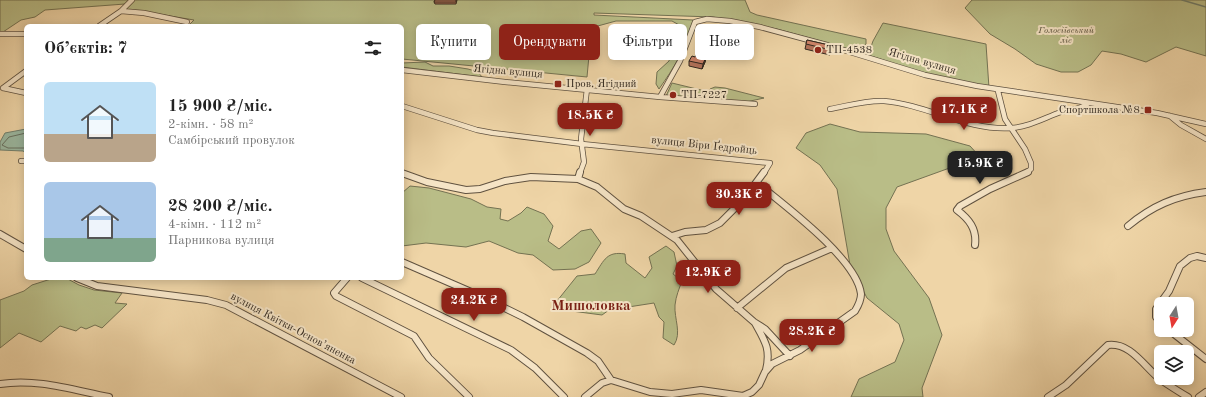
<!DOCTYPE html>
<html lang="uk">
<head>
<meta charset="utf-8">
<style>
	body { margin:0; font-family:"Old Standard TT",serif; background:#f2f2f2; color:#222; height:100vh; display:flex; flex-direction:column; font-size:15px; white-space:nowrap }
	* { box-sizing:border-box; margin:0 }
	p { font-size:13px; color:#767676 }
	.icon { flex:none; width:22px; height:22px; fill:none; stroke:currentColor; stroke-width:2; stroke-linecap:round; stroke-linejoin:round }
	.map { position:relative; flex:1; overflow:hidden }
	.details { position:absolute; left:24px; top:24px; width:380px; height:256px; display:flex; flex-direction:column; background:#fff; border-radius:6px; box-shadow:0 2px 10px #0003 }
	.details>* { flex:none }
	.banner { position:absolute; left:416px; top:24px; width:380px; height:36px; display:flex; gap:8px }
	.needle { width:26px; rotate:191deg }
	.buttons { position:absolute; left:1154px; top:297px; display:grid; gap:8px }
	.buttons a { display:grid; place-items:center; width:40px; height:40px; border-radius:6px; background:#fff; box-shadow:0 2px 10px #0003; font-size:20px }
	.price { position:absolute; translate:-50% -34px; padding:0 9px; border-radius:8px; background:#8f2418; color:#fff; font-size:13px; line-height:26px; filter:drop-shadow(0 1px 2px #0008) }
	.price::after { content:''; position:absolute; left:50%; top:24px; width:12px; height:9px; margin-left:-6px; background:inherit; clip-path:polygon(0 0,100% 0,50% 100%) }
	.price.on { background:#222; color:#fff }
	ul { padding:0; list-style:none }
	li { display:flex; align-items:center; gap:12px; height:100px; padding:0 20px }
	li span { display:grid; place-items:center; flex:none; width:112px; height:80px; border-radius:6px; color:#555 }
	li>.icon { margin-inline-start:auto }
	span .icon { width:48px; height:48px; fill:#fffc; stroke-width:1 }
	li b { font-size:17px }
	h2 { display:flex; justify-content:space-between; align-items:center; height:48px; padding:0 20px; font-size:17px }
	.tag { padding:0 14px; border-radius:6px; background:#fff; box-shadow:0 2px 10px #0003; font-size:14px; line-height:36px }
	.tag.on { background:#8f2418; color:#fff }
	.map>svg:first-child { display:block }
	.green { fill:#b9bd87; stroke:#747252 }
	.water { fill:#9bb9a2; stroke:#707f6d }
	.lines { fill:none; stroke-linecap:round; stroke-linejoin:round }
	.shore { stroke:#667060; stroke-width:1 }
	.stream { stroke:#707f6d; stroke-width:1.5 }
	.street-far1-casing { stroke:#605240; stroke-width:6 }
	.street-casing { stroke:#605240; stroke-width:8 }
	.street-far1 { stroke:#f5e4c6; stroke-width:4.5 }
	.street { stroke:#f5e4c6; stroke-width:6 }
	.wall { fill:#b4725a; stroke:#30271e }
	.shaded-wall { fill:#925c4a; stroke:#30271e }
	.building { fill:#d18469; stroke:#30271e }
	.poi-dot { fill:#8f2418; stroke:#f5e4c6; stroke-width:1.5 }
	.labels { text-anchor:middle; dominant-baseline:central; stroke-width:4; stroke-linejoin:round; paint-order:stroke }
	.far-park-label { font-size:9px; font-style:italic; fill:#524c38; stroke:#f5e4c6 }
	.poi-label { font-size:11px; fill:#30271e; stroke:#f5e4c6; text-anchor:start }
	.street-label { font-size:11px; fill:#30271e; stroke:#f5e4c6 }
	.district-label { font-size:15px; font-weight:bold; fill:#7a1f14; stroke:#f5e4c6 }
</style>
</head>
<body>
<div class="map">
<svg width="1206" height="397" viewBox="0 0 1206 397">
	<rect width="100%" height="100%" fill="#efd5a7"/>
	<filter id="stains"><feTurbulence type="fractalNoise" baseFrequency=".005" numOctaves="4"/><feColorMatrix values="0 0 0 0 .2 0 0 0 0 .09 0 0 0 0 .02 0 0 0 .5 -.17"/></filter>
	<radialGradient id="worn" r=".72"><stop offset=".6" stop-color="#630" stop-opacity="0"/><stop offset="1" stop-color="#630" stop-opacity=".3"/></radialGradient>
	<path class="green" d="M0,0H745L750,12L757,15L866,39V44L858,50H853L777,29L713,17L594,13V15L693,20C689,45 673,69 659,89L656,84L657,72L669,61L675,40L682,32L681,26L672,21H616L594,27L591,34L587,77L402,59V26H188L194,20L152,13L121,9L125,4L45,10L35,17L21,20L0,34Z
		M972,0H1206V56L1176,47L1146,62L1121,54L1102,51L1091,65L1078,72H1061L1036,64L1015,49L990,34L965,8Z
		M883,23L986,44L989,88C950,84 905,67 868,55L873,41Z
		M425,62L433,66H449L468,69L478,72L482,77L402,67V63Z
		M672,83L705,91L702,98L666,96Z
		M715,87L725,88L764,98L746,102L714,99L718,93L710,91V89Z
		M830,124L860,132L926,134L970,146L980,157L897,187L886,208V229L894,251L929,298L942,335L922,388L923,397H851L859,379L895,362L904,340L899,324L867,298L850,265L837,189L820,165L796,148L806,133Z
		M410,186L429,188L471,199L487,207L501,209L500,219L508,221L521,213L527,207L544,214L553,226L548,241L559,249L581,231L591,229L601,243L589,262L575,269L553,270L533,255L518,253L489,241L466,247L426,243L402,246V193Z
		M666,246L674,252L677,266L673,274L682,281C679,289 676,296 675,305C674,319 682,333 674,345L663,338L664,322L659,317L654,303L609,310L602,315L564,310L557,301L577,276L595,274C604,260 607,251 625,254L626,263L645,278L652,268L649,257Z
		M54,278H66L79,285L94,290L122,293L115,303L127,304L102,328L95,325L86,329L81,327L76,331L60,326L41,342L19,333L0,348V300L24,291L32,285Z"/>
	<path class="water" d="M26,129V153L23,151L0,150V142L5,133Z"/>
	<g class="lines">
		<path class="shore" d="M26,133L9,137L2,145L8,148H26"/>
		<path class="stream" d="M1182,0L1206,7"/>
		<defs>
			<path id="street-far1" d="M121,11L144,13L187,22
				M99,26L121,11L132,0
				M0,34H26
				M402,70L505,82L660,97L680,61L695,22L707,19L730,21L760,27L827,45L925,75L977,86L1157,113L1206,124
				M3,88L26,71
				M3,88L26,93
				M998,91L1005,119L1025,149L1031,163V169L1026,173
				M660,97L755,104
				M402,106L477,130L493,133L582,144L770,163L764,173
				M830,109C847,106 866,100 884,101C928,105 967,131 1011,128C1029,127 1044,118 1061,112C1071,109 1080,110 1089,103
				M1170,116L1181,125L1206,139
				M21,161H26
				M580,173L584,162L581,139L587,89"/>
			<path id="street" d="M402,173L427,182L466,190L480,189L505,181L531,177L578,179L597,187L624,209L641,216L677,240L716,289L754,322L765,329L790,356
				M578,179L580,172
				M1128,226C1152,206 1175,196 1206,192
				M0,234L26,249
				M672,236L685,232L706,230L720,223L744,199L764,172
				M975,245C977,229 969,219 957,210L960,206L990,189L1028,172
				M402,262L478,295L523,317L587,353L598,361L611,380
				M77,278L97,286L207,300L226,305L401,397
				M347,278L334,293L336,296L414,336L429,358L469,397
				M362,278L511,350L535,368L564,397
				M737,308L786,268L832,248
				M755,323C765,341 771,349 766,370
				M1161,323L1156,317V309L1169,291L1180,266L1190,258L1197,256L1206,258
				M1169,330L1206,359
				M0,384C36,378 73,390 109,397
				M585,397L602,383L611,380L650,392L672,394L701,390L743,396L752,392L759,385L765,372L772,364L800,350L855,311C858,306 861,300 861,294C857,259 784,205 757,183
				M1048,397L1066,385L1108,345C1131,342 1145,368 1161,380C1170,386 1179,392 1188,397
				M1199,397L1206,392"/>
		</defs>
		<use href="#street-far1" class="street-far1-casing"/>
		<use href="#street" class="street-casing"/>
		<use href="#street-far1" class="street-far1"/>
		<use href="#street" class="street"/>
	</g>
	<path class="wall" d="M435,0H457L456,4H435L434,2Z
		M714,37L713,42L706,57L705,62L702,69L689,66V61L695,57Z
		M807,40L833,46L830,55L805,49Z"/>
	<path class="shaded-wall" d="M714,37L713,42L706,57L705,62L702,69L705,56Z"/>
	<path class="building" d="M435,0H456V2H434Z
		M706,35L714,37L705,56L706,57L703,64L689,61L692,56L695,57Z
		M807,40L833,46L831,50L806,44Z"/>
	<g class="poi-dot">
		<circle cx="818" cy="50" r="4"/>
		<rect x="554" y="80" width="8" height="8" rx="2"/>
		<circle cx="673" cy="95" r="4"/>
		<rect x="1144" y="106" width="8" height="8" rx="2"/>
	</g>
	<g class="labels">
		<g class="far-park-label">
			<text x="1066" y="30">Голосіївський<tspan x="1066" dy="10">ліс</tspan></text>
		</g>
		<g class="poi-label">
			<text x="826" y="50">ТП-4538</text>
			<text x="566" y="84">Пров. Ягідний</text>
			<text x="681" y="95">ТП-7227</text>
			<text x="1140" y="110" text-anchor="end">Спортшкола №8</text>
		</g>
		<g class="street-label">
			<text transform="translate(922 62) rotate(16)">Ягідна вулиця</text>
			<text transform="translate(508 72) rotate(5)">Ягідна вулиця</text>
			<text transform="translate(704 146) rotate(6)">вулиця Віри Ґедройць</text>
			<text transform="translate(293 329) rotate(28)">вулиця Квітки-Основ’яненка</text>
		</g>
		<g class="district-label">
			<text x="591" y="306">Мишоловка</text>
		</g>
	</g>
	<rect width="100%" height="100%" filter="url(#stains)"/>
	<rect width="100%" height="100%" fill="url(#worn)"/>
</svg>
<div class="buttons">
<a><svg class="needle" viewBox="-14 -14 28 28"><path d="M0-13l5 13h-10z" fill="#e53935"/><path d="M0 13l5-13h-10z" fill="#767676"/></svg></a>
<a><svg class="icon" aria-label="layers" viewBox="0 0 24 24"><path d="M12 4l9 5-9 5-9-5zM3 14l9 5 9-5"/></svg></a>
</div>
<b class="price" style="left:964px;top:131px">17.1K ₴</b>
<b class="price" style="left:590px;top:137px">18.5K ₴</b>
<b class="price on" style="left:980px;top:185px">15.9K ₴</b>
<b class="price" style="left:739px;top:216px">30.3K ₴</b>
<b class="price" style="left:708px;top:294px">12.9K ₴</b>
<b class="price" style="left:474px;top:322px">24.2K ₴</b>
<b class="price" style="left:812px;top:353px">28.2K ₴</b>
<div class="banner">
<a class="tag">Купити</a>
<a class="tag on">Орендувати</a>
<a class="tag">Фільтри</a>
<a class="tag">Нове</a>
</div>
<section class="details">
<h2>Об’єктів: 7<svg class="icon" aria-label="filters" viewBox="0 0 24 24"><path d="M4 7h16M4 17h16"/><circle cx="9" cy="7" r="2"/><circle cx="15" cy="17" r="2"/></svg></h2>
<ul>
<li><span style="background:linear-gradient(#bfe0f5 65%,#b9a48a 0)"><svg class="icon" aria-label="home" viewBox="0 0 24 24"><path d="M3 11l9-7 9 7M6 9v11h12V9"/></svg></span><div><b>15 900 ₴/міс.</b><p>2-кімн. · 58 m²</p><p>Самбірський провулок</p></div></li>
<li><span style="background:linear-gradient(#a9c7e8 70%,#7fa58c 0)"><svg class="icon" aria-label="home" viewBox="0 0 24 24"><path d="M3 11l9-7 9 7M6 9v11h12V9"/></svg></span><div><b>28 200 ₴/міс.</b><p>4-кімн. · 112 m²</p><p>Парникова вулиця</p></div></li>
</ul>
</section>
</div>
</body>
</html>
